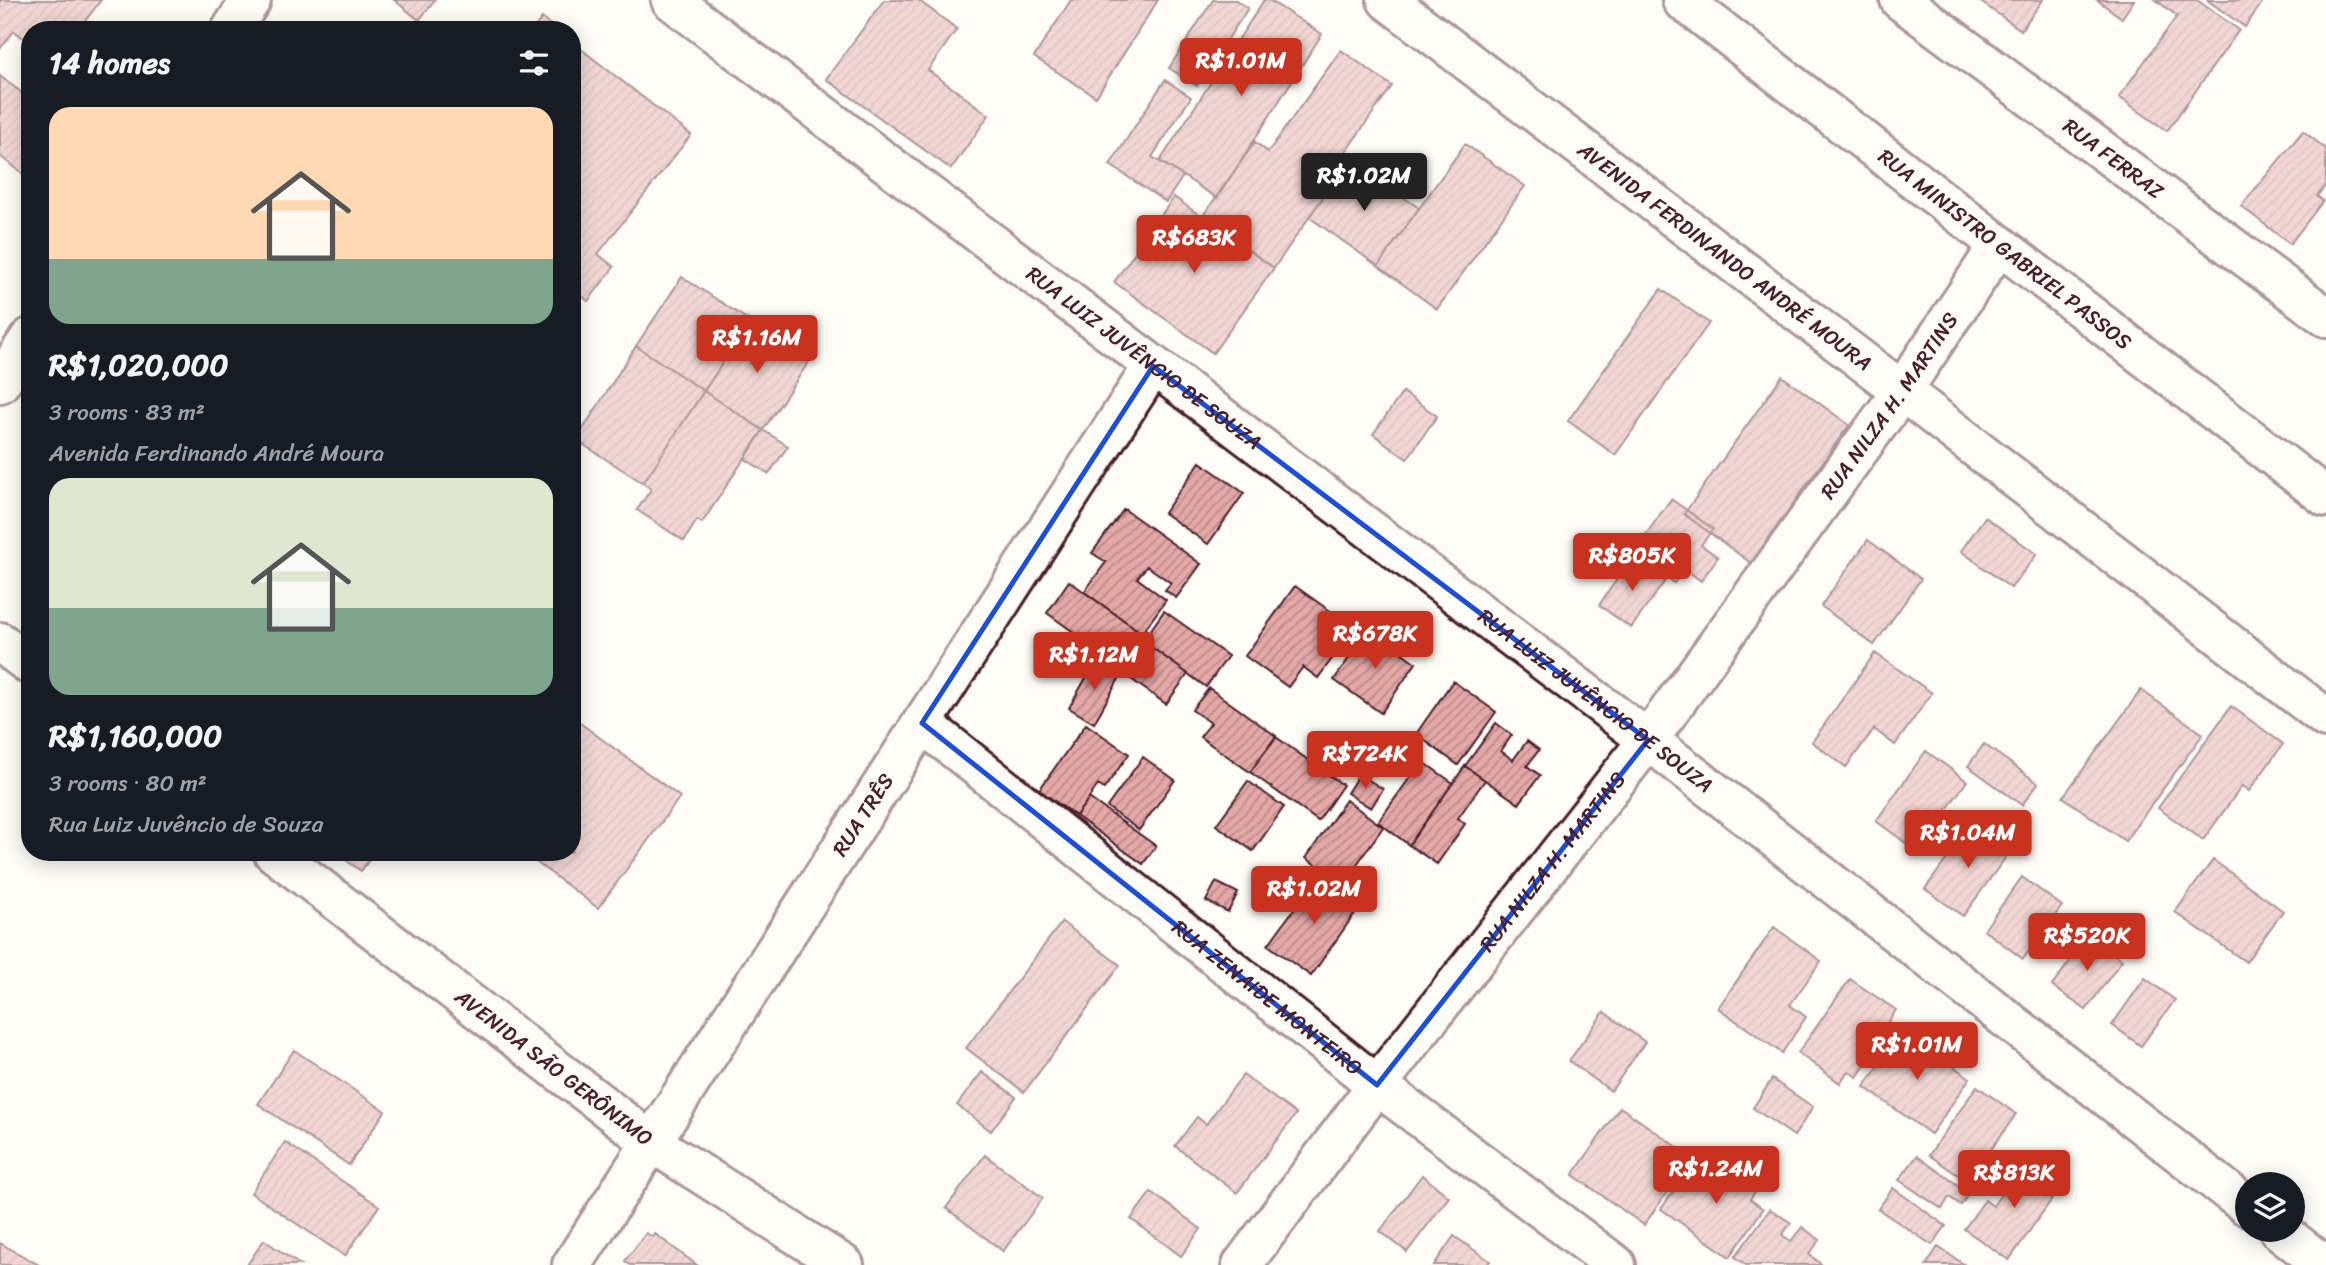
<!DOCTYPE html>
<html lang="en">
<head>
<meta charset="utf-8">
<style>
	body { margin:0; font-family:Sriracha,sans-serif; background:#242831; color:#f1f3f6; height:100vh; display:flex; flex-direction:column; font-size:26px; white-space:nowrap }
	* { box-sizing:border-box; margin:0 }
	p { font-size:23px; color:#9ea1a6 }
	.icon { flex:none; width:38px; height:38px; fill:none; stroke:currentColor; stroke-width:2; stroke-linecap:round; stroke-linejoin:round }
	.map { position:relative; flex:1; overflow:hidden }
	.side { position:absolute; left:21px; top:21px; width:560px; height:840px; display:flex; flex-direction:column; background:#171b24; border-radius:28px; box-shadow:0 4px 18px #0003 }
	.side>* { flex:none }
	.fabs { position:absolute; left:2235px; top:1172px; display:grid; gap:14px }
	.fabs a { display:grid; place-items:center; width:70px; height:70px; border-radius:50%; background:#171b24; box-shadow:0 4px 18px #0003; font-size:35px }
	.price { position:absolute; translate:-50% -60px; padding:0 16px; border-radius:7px; background:#c8321e; color:#fff; font-size:23px; line-height:46px; filter:drop-shadow(0 2px 4px #0008) }
	.price::after { content:''; position:absolute; left:50%; top:42px; width:21px; height:16px; margin-left:-10px; background:inherit; clip-path:polygon(0 0,100% 0,50% 100%) }
	.price.on { background:#222; color:#fff }
	ul { padding:0; list-style:none }
	li { display:grid; align-content:center; gap:14px; height:371px; padding:0 28px }
	li span { display:grid; place-items:center; height:217px; border-radius:21px; color:#555 }
	li>.icon { margin-inline-start:auto }
	span .icon { width:126px; height:126px; fill:#fffc; stroke-width:1 }
	li b { font-size:30px }
	h2 { display:flex; justify-content:space-between; align-items:center; height:84px; padding:0 28px; font-size:30px }
	.map>svg:first-child { display:block }
	.building { fill:url(#building-hatch); stroke:#4a1f2b; stroke-width:2 }
	.lines { fill:none; stroke-linecap:round; stroke-linejoin:round }
	.minor-casing { stroke:#4a1f2b; stroke-width:44 }
	.secondary-casing { stroke:#4a1f2b; stroke-width:44 }
	.minor { stroke:#fdfcf7; stroke-width:38 }
	.secondary { stroke:#fdfcf7; stroke-width:38 }
	.marked { fill:none; stroke:#1d4ed8; stroke-width:5; stroke-linejoin:round }
	.labels { text-anchor:middle; dominant-baseline:central; stroke-width:5; stroke-linejoin:round; paint-order:stroke }
	.street-label { font-size:21px; fill:#4a1f2b; stroke:#fdfcf7 }
</style>
</head>
<body>
<div class="map">
<svg width="2326" height="1265" viewBox="0 0 2326 1265">
	<defs>
		<pattern id="building-hatch" width="6" height="6" patternUnits="userSpaceOnUse" patternTransform="scale(1.75)"><rect width="6" height="6" fill="#e4a9a7"/><path d="M-1 1l2-2M0 6l6-6M5 7l2-2" fill="none" stroke="#bb8988"/></pattern>
	</defs>
	<rect width="100%" height="100%" fill="#fdfcf7"/>
	<filter id="ink" filterUnits="userSpaceOnUse"><feTurbulence type="fractalNoise" baseFrequency=".0143" numOctaves="2"/><feDisplacementMap in="SourceGraphic" scale="14" xChannelSelector="R" yChannelSelector="G"/><feConvolveMatrix kernelMatrix="1 2 1 2 8 2 1 2 1" color-interpolation-filters="sRGB"/></filter>
	<g filter="url(#ink)">
		<path class="building" d="M0,0H101L78,30H30V43L14,31L0,49Z
			M394,0H435L419,20Z
			M884,0H918L957,29L928,70L989,115L951,169L826,79Z
			M1071,0H1158L1096,97L1034,57Z
			M1213,0H1236L1248,8L1197,86L1169,68Z
			M1264,0H1269L1322,34L1217,198L1160,161Z
			M1978,0H2043L2021,30Z
			M2097,0H2134L2122,18Z
			M2197,0L2239,30L2167,131L2119,97L2177,16L2156,0Z
			M2207,0H2264L2245,27Z
			M542,18L556,30H533Z
			M572,42L691,135L598,254L614,267L588,301L572,288Z
			M1341,50L1392,86L1320,188L1326,193L1274,268L1202,217L1255,142L1268,152Z
			M0,76L30,99V179L0,156Z
			M1165,80L1191,97L1152,157L1183,176L1166,202L1110,165Z
			M2303,131L2326,149V185L2317,196L2323,201L2290,244L2241,206Z
			M1465,144L1525,186L1437,309L1378,266Z
			M1350,160L1419,208L1378,266L1309,217Z
			M1174,197L1274,268L1213,353L1114,282Z
			M682,277L750,321L704,391L636,346Z
			M1661,289L1709,323L1615,455L1568,421Z
			M750,321L810,360L763,430L704,391Z
			M636,346L704,391L643,483L576,440Z
			M1782,376L1849,425L1751,563L1684,514Z
			M704,391L763,430L702,523L697,520L684,541L637,510L651,489L643,483Z
			M1403,392L1437,416L1407,459L1373,434Z
			M763,430L788,446L769,474L745,459Z
			M1200,462L1244,493L1208,544L1164,513Z
			M1671,499L1713,529L1701,545L1718,557L1701,581L1685,569L1674,583L1633,553Z
			M1124,509L1201,564L1176,598L1165,590L1171,583L1147,566L1137,578L1166,600L1142,633L1084,592L1106,562L1092,553Z
			M1985,517L2037,554L2011,588L1961,551Z
			M1868,540L1921,579L1874,645L1821,606Z
			M1632,558L1665,581L1631,628L1599,605Z
			M1069,581L1142,633L1120,665L1047,613Z
			M1295,586L1354,628L1318,678L1303,667L1288,687L1245,656Z
			M1164,611L1228,656L1206,687L1143,641Z
			M1369,629L1416,663L1381,713L1334,680Z
			M1139,638L1188,674L1166,704L1117,669Z
			M1875,653L1932,693L1895,745L1874,729L1846,767L1812,742Z
			M1095,662L1120,677L1094,723L1069,708Z
			M1453,681L1496,712L1458,765L1416,734Z
			M1209,688L1276,736L1250,772L1200,737L1211,723L1192,710Z
			M2141,690L2203,734L2125,841L2063,797Z
			M2231,706L2283,744L2249,791L2242,786L2203,840L2158,808Z
			M572,717L680,797L598,908L536,862L543,852H572Z
			M1496,723L1512,735L1501,751L1513,760L1527,741L1539,750L1527,766L1540,775L1519,804L1465,766Z
			M1086,724L1129,754L1104,789L1098,785L1076,816L1039,790Z
			M1276,737L1343,785L1318,821L1250,772Z
			M1984,744L2038,783L2022,805L1968,766Z
			M1926,751L1967,781L1917,851L1876,821Z
			M1143,757L1175,780L1139,830L1107,807Z
			M1422,761L1453,783L1409,845L1378,822Z
			M1465,766L1485,780L1458,818L1465,824L1437,864L1409,845Z
			M1359,774L1383,789L1371,808L1347,793Z
			M1248,781L1284,807L1253,851L1216,825Z
			M1089,798L1156,846L1143,864L1076,816Z
			M1346,800L1383,827L1343,884L1306,858Z
			M1973,823L2011,850L1963,916L1925,889Z
			M335,852H375L361,871Z
			M2213,860L2283,911L2246,962L2175,912Z
			M1318,876L1360,906L1311,976L1268,945Z
			M2022,877L2062,906L2023,959L1984,930Z
			M1216,882L1238,893L1228,912L1206,901Z
			M1062,922L1120,965L1024,1092L966,1048Z
			M1774,927L1821,961L1790,1005L1806,1017L1782,1053L1718,1008Z
			M2088,936L2122,960L2086,1010L2052,986Z
			M2145,978L2175,1000L2141,1046L2112,1025Z
			M1850,979L1896,1010L1871,1048L1875,1051L1857,1077L1848,1071L1840,1083L1798,1053Z
			M1604,1012L1645,1042L1611,1091L1569,1061Z
			M1903,1031L1970,1078L1931,1134L1864,1087Z
			M294,1050L385,1111L349,1165L258,1104Z
			M982,1072L1016,1097L991,1131L957,1105Z
			M1243,1075L1296,1114L1237,1193L1175,1146L1197,1117L1206,1124Z
			M1772,1079L1813,1107L1794,1136L1753,1108Z
			M1977,1086L2016,1114L1968,1182L1929,1155Z
			M1620,1107L1692,1157L1644,1225L1573,1175Z
			M285,1142L379,1206L345,1256L251,1193Z
			M985,1155L1043,1198L1003,1251L946,1208Z
			M1917,1156L1969,1193L1961,1205L1949,1197L1942,1209L1899,1180Z
			M2025,1159L2062,1185L2009,1260L1964,1229L1985,1200L1993,1206Z
			M1695,1161L1722,1180L1733,1163L1762,1183L1750,1199L1763,1209L1730,1257L1661,1209Z
			M1422,1175L1449,1197L1407,1252L1380,1231Z
			M1893,1188L1946,1226L1932,1245L1878,1209Z
			M1151,1192L1201,1229L1181,1256L1131,1219Z
			M1770,1209L1791,1223L1782,1235L1791,1241L1802,1227L1820,1240L1809,1254L1822,1265H1746L1735,1257Z
			M646,1233L653,1237L655,1234L697,1265H630L625,1261Z
			M1454,1236L1490,1261L1487,1265H1434Z
			M264,1240L300,1265H247Z
			M0,1243L39,1265H0Z
			M1938,1247L1965,1265H1926Z"/>
		<g class="lines">
			<defs>
				<g id="minor">
					<path id="s1" d="M671,0L1648,740L2247,1206"/>
					<path id="s2" d="M1387,0L1902,391L2326,718"/>
					<path id="s3" d="M1900,0L2326,317"/>
					<path d="M231,30L251,0"/>
					<path d="M0,383L30,338"/>
					<path d="M0,642L30,665"/>
					<path id="s4" d="M922,723L1377,1085L1616,1265"/>
					<path id="s5" d="M273,852L651,1142L844,1265"/>
					<path d="M2279,1230L2324,1265"/>
					<path id="s6" d="M572,1265L1153,366"/>
					<path id="s7" d="M1242,1265L1377,1085L1648,740L1902,391L1999,245"/>
				</g>
				<g id="secondary">
					<path id="s8" d="M1682,0L2326,497"/>
				</g>
			</defs>
			<use href="#minor" class="minor-casing"/>
			<use href="#secondary" class="secondary-casing"/>
			<use href="#minor" class="minor"/>
			<use href="#secondary" class="secondary"/>
		</g>
	</g>
	<path d="M0 0H2326V1265H0ZM1153,366L1648,740L1377,1085L922,723Z" fill="#fdfcf7" fill-opacity=".55" fill-rule="evenodd"/>
	<path class="marked" d="M1153,366L1648,740L1377,1085L922,723Z"/>
	<g class="labels">
		<g class="street-label">
			<text stroke="none"><textPath href="#s3" startOffset="266">RUA FERRAZ</textPath></text>
			<text stroke="none"><textPath href="#s8" startOffset="408">RUA MINISTRO GABRIEL PASSOS</textPath></text>
			<text stroke="none"><textPath href="#s2" startOffset="424">AVENIDA FERDINANDO ANDRÉ MOURA</textPath></text>
			<text stroke="none"><textPath href="#s1" startOffset="593">RUA LUIZ JUVÊNCIO DE SOUZA</textPath></text>
			<text stroke="none"><textPath href="#s7" startOffset="1076">RUA NILZA H. MARTINS</textPath></text>
			<text stroke="none"><textPath href="#s1" startOffset="1160">RUA LUIZ JUVÊNCIO DE SOUZA</textPath></text>
			<text stroke="none"><textPath href="#s6" startOffset="536">RUA TRÊS</textPath></text>
			<text stroke="none"><textPath href="#s7" startOffset="509">RUA NILZA H. MARTINS</textPath></text>
			<text stroke="none"><textPath href="#s4" startOffset="441">RUA ZENAIDE MONTEIRO</textPath></text>
			<text stroke="none"><textPath href="#s5" startOffset="354">AVENIDA SÃO GERÔNIMO</textPath></text>
		</g>
	</g>
</svg>
<div class="fabs">
<a><svg class="icon" aria-label="layers" viewBox="0 0 24 24"><path d="M12 4l9 5-9 5-9-5zM3 14l9 5 9-5"/></svg></a>
</div>
<b class="price" style="left:1241px;top:98px">R$1.01M</b>
<b class="price on" style="left:1364px;top:213px">R$1.02M</b>
<b class="price" style="left:1194px;top:275px">R$683K</b>
<b class="price" style="left:757px;top:375px">R$1.16M</b>
<b class="price" style="left:1632px;top:593px">R$805K</b>
<b class="price" style="left:1375px;top:671px">R$678K</b>
<b class="price" style="left:1094px;top:692px">R$1.12M</b>
<b class="price" style="left:1365px;top:791px">R$724K</b>
<b class="price" style="left:1968px;top:870px">R$1.04M</b>
<b class="price" style="left:1314px;top:926px">R$1.02M</b>
<b class="price" style="left:2087px;top:973px">R$520K</b>
<b class="price" style="left:1917px;top:1082px">R$1.01M</b>
<b class="price" style="left:1716px;top:1206px">R$1.24M</b>
<b class="price" style="left:2014px;top:1210px">R$813K</b>
<section class="side">
<h2>14 homes<svg class="icon" aria-label="filters" viewBox="0 0 24 24"><path d="M4 7h16M4 17h16"/><circle cx="9" cy="7" r="2"/><circle cx="15" cy="17" r="2"/></svg></h2>
<ul>
<li><span style="background:linear-gradient(#ffd9b3 70%,#7fa58c 0)"><svg class="icon" aria-label="home" viewBox="0 0 24 24"><path d="M3 11l9-7 9 7M6 9v11h12V9"/></svg></span><div><b>R$1,020,000</b><p>3 rooms · 83 m²</p><p>Avenida Ferdinando André Moura</p></div></li>
<li><span style="background:linear-gradient(#dfe7d0 60%,#7fa58c 0)"><svg class="icon" aria-label="home" viewBox="0 0 24 24"><path d="M3 11l9-7 9 7M6 9v11h12V9"/></svg></span><div><b>R$1,160,000</b><p>3 rooms · 80 m²</p><p>Rua Luiz Juvêncio de Souza</p></div></li>
</ul>
</section>
</div>
</body>
</html>
